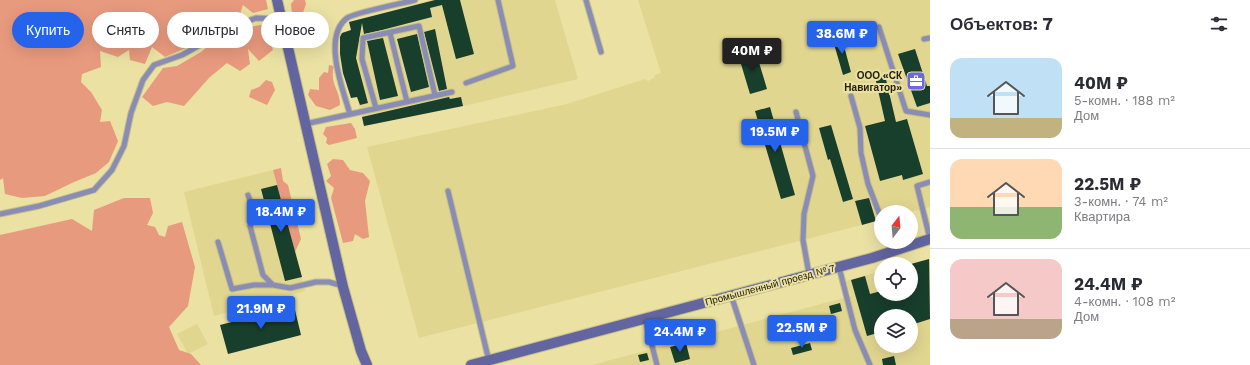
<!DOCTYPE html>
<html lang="ru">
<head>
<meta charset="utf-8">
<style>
	body { margin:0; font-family:"Work Sans",sans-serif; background:#f7f7f7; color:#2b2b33; height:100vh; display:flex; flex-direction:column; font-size:15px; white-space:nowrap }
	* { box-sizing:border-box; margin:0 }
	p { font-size:13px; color:#7c7c81 }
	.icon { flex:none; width:22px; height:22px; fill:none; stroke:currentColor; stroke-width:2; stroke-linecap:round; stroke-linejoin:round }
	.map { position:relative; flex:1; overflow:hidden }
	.side { display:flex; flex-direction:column; background:#fff; width:320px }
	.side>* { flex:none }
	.guide { position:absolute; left:12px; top:12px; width:380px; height:36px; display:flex; gap:8px }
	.needle { width:26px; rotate:16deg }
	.tools { position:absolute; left:874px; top:205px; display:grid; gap:8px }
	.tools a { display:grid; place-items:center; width:44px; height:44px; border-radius:50%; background:#fff; box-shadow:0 4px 16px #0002; font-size:20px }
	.price { position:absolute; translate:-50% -34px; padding:0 9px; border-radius:4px; background:#2563eb; color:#fff; font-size:13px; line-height:26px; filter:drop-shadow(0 1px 2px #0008) }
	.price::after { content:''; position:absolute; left:50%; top:24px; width:12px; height:9px; margin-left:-6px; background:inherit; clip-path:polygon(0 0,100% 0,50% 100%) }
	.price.current { background:#222; color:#fff }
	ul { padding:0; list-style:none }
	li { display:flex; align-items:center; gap:12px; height:100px; padding:0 20px }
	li+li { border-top:1px solid #e1e1e2 }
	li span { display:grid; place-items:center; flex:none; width:112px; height:80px; border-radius:12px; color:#555 }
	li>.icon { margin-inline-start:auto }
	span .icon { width:48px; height:48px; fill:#fffc; stroke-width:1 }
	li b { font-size:17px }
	h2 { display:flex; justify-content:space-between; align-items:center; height:48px; padding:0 20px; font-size:17px }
	.pill { padding:0 14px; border-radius:18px; background:#fff; box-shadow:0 4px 16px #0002; font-size:14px; line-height:36px }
	.pill.current { background:#2563eb; color:#fff }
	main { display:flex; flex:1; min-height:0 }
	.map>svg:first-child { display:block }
	.built { fill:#e1d690; fill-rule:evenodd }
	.green { fill:#e89a7e }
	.building { fill:#183e2c }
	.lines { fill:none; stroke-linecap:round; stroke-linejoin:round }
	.lane-casing { stroke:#c6be87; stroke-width:7 }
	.secondary-casing { stroke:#c6be87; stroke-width:12 }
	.lane { stroke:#898db6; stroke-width:5 }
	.secondary { stroke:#6265a0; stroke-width:10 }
	.labels { text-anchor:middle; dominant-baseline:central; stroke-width:4; stroke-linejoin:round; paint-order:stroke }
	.poi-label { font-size:10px; font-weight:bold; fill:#242007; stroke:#eae1a3; text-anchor:end }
	.street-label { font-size:10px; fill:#242007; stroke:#eae1a3 }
</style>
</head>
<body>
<main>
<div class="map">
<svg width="930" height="365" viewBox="0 0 930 365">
	<rect width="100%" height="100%" fill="#eae1a3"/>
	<path class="built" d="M431,0H555L578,79L468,105L364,126L357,97L351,98L343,73L339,56L341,41L340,33L351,30L349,22Z
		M638,0H930V207L910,212H881V220L419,338L367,147L567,104L645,79L648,81L654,78L655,75L661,73Z
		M273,170L305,291L214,316L184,192Z
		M930,259V365H592L851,296L846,281L881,271V294H911L910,264ZM881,316H911V346H881Z
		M197,324L208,344L188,354L177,334Z"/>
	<path class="green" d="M0,0H266L268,9L253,13L243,5L240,14L212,37L165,57L152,47L145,64L130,60L129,50L118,57L100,51L101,67L82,74L81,82L91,92L102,110L100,122L110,121L118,141L109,162L96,173L74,182L45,196L22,198L5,194L3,178L0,180Z
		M294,0H305L306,4L299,24L293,23L291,4Z
		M265,24L273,50L259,61L248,49L250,64L240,71L227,63L209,78L184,106L167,102L153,106L142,97L163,68L177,66L201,52L219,37L246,25L248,31L250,27Z
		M329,65L334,66C329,84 340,89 340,105L330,110L316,106L308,95L310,89L319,90V78L324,72L328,73Z
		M266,80L272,82L275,90L267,105L249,97L251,90L259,87Z
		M351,123L355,129L357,138L329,145L326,143L327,138L323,134L326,127Z
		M333,159L343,160L350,170L363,173L370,181L365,201L369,237L363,239L355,234L353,241L343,243L331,198L334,188L326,181L331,176L327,164Z
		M281,168L283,181L288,185L301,239L295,252L273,170Z
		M124,198H150L153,213L147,225L155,227L159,235L165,237L168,226L182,222L195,267L188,306L169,327L179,350L191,354L201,365H0V235L72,219L92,231L94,210Z"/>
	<path class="building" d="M435,0H460L474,54L456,59L442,5L430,8L432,17L382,30L364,34L362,23L356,58L368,103L360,105L357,97L351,98L343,73L340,54V37L342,33L351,30L349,22Z
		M435,29L447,89L439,91L424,32Z
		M865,29L868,38L859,41L856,31Z
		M417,34L429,87L411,92L397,39Z
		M841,35L851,72L843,75L832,37Z
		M383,38L398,96L380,100L367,41Z
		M755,49L767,89L750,94L738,54Z
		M915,49L927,86H930V103L917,107L898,54Z
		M885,75L896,122L907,119L923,174L903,180L902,175L880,181L865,126L885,121L875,77Z
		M449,97L450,99L461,97L463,106L364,126L362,117Z
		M770,107L795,195L781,199L755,111Z
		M831,125L853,199L843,202L830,159L828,160L819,128Z
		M277,185L302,277L285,281L261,189Z
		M869,198L876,221L862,225L855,201Z
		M929,259L930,319L911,325V316H881V332L867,336L851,280L865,276L870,294L881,291V294H911V264Z
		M840,303L842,311L831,314L829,306Z
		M294,306L301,335L228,354L220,325Z
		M686,343L690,359L675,363L670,347Z
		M810,343L812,350L793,355L791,348Z
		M647,353L649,360L640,362L638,355Z
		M894,356L896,365H883L882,359Z"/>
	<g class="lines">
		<defs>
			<path id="lane" d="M586,0L601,52
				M879,27L906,111L930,115
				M390,33L407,102
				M924,39L930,38
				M466,83L513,66L498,0
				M851,96L860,128L861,153L868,184L881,218
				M376,108L362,59L363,38L419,26L435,95
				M796,112L813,176L804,214L803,240L809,274
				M350,114C343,90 322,37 347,18C353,13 404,3 415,0
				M305,124L452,92
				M448,191L489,361
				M248,195L255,214L250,226L263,275L273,285L290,288L316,282H329L343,286
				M0,214L39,206L94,190L112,170L124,146L131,113L143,80L154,65L182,55L234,26L256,18L281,19
				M930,239L917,186L930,182
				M218,242L232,289L254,285H273
				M888,242L891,252
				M839,267L855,330L870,365
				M731,295L754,365
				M645,318L657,365"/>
			<path id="secondary" d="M277,0L343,287L361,351L367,365
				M471,365L872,258L930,239"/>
		</defs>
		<use href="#lane" class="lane-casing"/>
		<use href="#secondary" class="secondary-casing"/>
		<use href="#lane" class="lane"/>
		<use href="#secondary" class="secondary"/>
	</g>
	<defs>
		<symbol id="office-square" viewBox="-11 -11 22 22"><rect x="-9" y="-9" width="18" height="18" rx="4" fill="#6c68e2" stroke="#eae1a3"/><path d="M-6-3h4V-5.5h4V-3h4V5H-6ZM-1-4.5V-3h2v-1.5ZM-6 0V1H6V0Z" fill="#fff"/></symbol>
	</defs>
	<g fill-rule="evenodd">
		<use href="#office-square" x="905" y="70" width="22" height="22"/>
	</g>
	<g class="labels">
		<g class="poi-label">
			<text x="902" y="75">ООО «СК<tspan x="902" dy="12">Навигатор»</tspan></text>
		</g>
		<g class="street-label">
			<text transform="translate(770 285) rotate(-15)">Промышленный проезд № 7</text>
		</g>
	</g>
</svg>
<div class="tools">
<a><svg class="needle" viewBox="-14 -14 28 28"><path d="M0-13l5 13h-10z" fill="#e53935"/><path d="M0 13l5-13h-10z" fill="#7c7c81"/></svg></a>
<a><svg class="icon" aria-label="locate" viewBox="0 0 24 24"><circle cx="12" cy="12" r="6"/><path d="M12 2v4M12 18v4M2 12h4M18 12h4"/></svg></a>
<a><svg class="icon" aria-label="layers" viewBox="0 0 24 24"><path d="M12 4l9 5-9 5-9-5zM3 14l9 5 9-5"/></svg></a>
</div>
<b class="price" style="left:842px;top:55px">38.6M ₽</b>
<b class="price current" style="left:752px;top:72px">40M ₽</b>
<b class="price" style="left:775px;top:153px">19.5M ₽</b>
<b class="price" style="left:281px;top:233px">18.4M ₽</b>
<b class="price" style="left:261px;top:330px">21.9M ₽</b>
<b class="price" style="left:802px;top:349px">22.5M ₽</b>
<b class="price" style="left:680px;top:353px">24.4M ₽</b>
<div class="guide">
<a class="pill current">Купить</a>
<a class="pill">Снять</a>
<a class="pill">Фильтры</a>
<a class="pill">Новое</a>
</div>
</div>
<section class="side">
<h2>Объектов: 7<svg class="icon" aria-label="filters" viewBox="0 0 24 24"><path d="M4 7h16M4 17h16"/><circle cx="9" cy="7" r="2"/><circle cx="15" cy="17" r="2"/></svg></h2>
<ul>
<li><span style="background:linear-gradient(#bfe0f5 75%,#c2b280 0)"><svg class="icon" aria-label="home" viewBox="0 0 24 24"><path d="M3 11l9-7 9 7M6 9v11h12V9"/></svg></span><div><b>40M ₽</b><p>5-комн. · 188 m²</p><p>Дом</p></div></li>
<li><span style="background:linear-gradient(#ffd9b3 60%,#8fb573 0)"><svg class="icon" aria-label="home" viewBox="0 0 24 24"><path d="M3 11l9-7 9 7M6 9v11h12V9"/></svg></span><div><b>22.5M ₽</b><p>3-комн. · 74 m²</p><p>Квартира</p></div></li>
<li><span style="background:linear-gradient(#f6c9c9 75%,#b9a48a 0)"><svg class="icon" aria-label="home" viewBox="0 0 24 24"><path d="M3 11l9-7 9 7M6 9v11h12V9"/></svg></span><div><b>24.4M ₽</b><p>4-комн. · 108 m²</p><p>Дом</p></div></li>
</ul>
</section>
</main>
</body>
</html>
